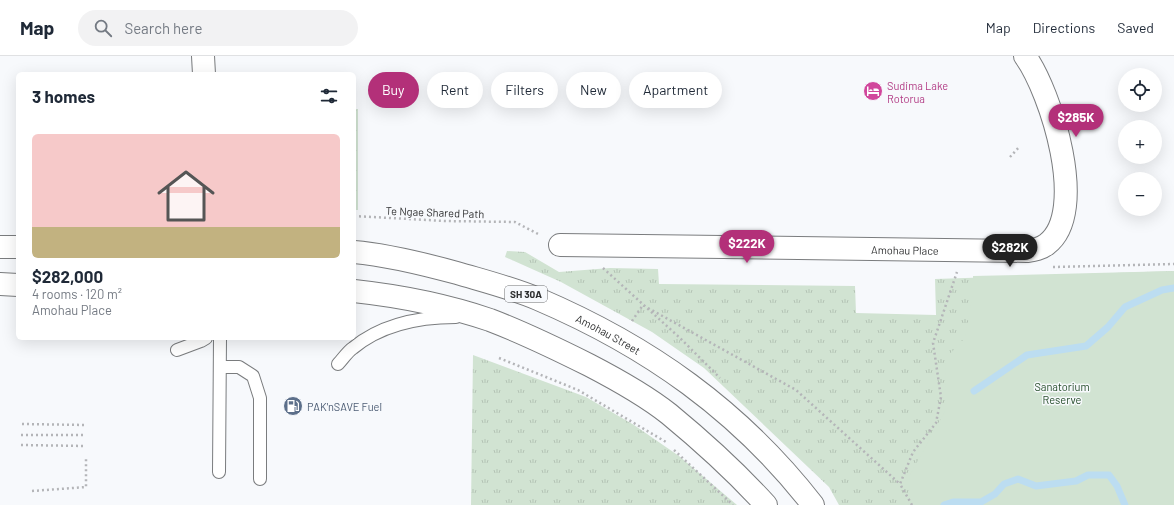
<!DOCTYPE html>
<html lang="en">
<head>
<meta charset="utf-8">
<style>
	body { margin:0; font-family:Barlow,sans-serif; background:#f2f2f3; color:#1f2937; height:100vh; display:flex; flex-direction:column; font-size:15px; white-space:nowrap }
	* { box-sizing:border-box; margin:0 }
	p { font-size:13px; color:#747a83 }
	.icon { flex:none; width:22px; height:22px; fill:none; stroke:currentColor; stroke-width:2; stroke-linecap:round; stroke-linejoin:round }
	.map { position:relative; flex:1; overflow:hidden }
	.drawer { position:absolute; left:16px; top:16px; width:340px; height:268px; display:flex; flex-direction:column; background:#fff; border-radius:6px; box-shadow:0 4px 16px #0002 }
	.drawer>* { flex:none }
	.hud { position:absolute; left:368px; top:16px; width:380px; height:36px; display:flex; gap:8px }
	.buttons { position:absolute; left:1118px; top:12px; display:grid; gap:8px }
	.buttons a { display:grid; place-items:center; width:44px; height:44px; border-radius:50%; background:#fff; box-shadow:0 4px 16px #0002; font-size:20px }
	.price { position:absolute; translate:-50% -34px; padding:0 9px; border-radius:14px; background:#b33079; color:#fff; font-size:13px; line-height:26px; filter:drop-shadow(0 1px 2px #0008) }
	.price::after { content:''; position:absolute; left:50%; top:24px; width:12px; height:9px; margin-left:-6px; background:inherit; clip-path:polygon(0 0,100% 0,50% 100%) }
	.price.on { background:#222; color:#fff }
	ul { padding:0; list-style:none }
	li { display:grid; align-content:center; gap:8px; height:212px; padding:0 16px }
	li+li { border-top:1px solid #e0e1e3 }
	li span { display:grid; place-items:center; height:124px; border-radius:6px; color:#555 }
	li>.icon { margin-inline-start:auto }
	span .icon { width:72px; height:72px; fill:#fffc; stroke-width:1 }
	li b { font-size:17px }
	h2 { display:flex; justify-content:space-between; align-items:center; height:48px; padding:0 16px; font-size:17px }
	.chip { padding:0 14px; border-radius:18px; background:#fff; box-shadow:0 4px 16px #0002; font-size:14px; line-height:36px }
	.chip.on { background:#b33079; color:#fff }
	header { display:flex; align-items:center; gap:24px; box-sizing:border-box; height:56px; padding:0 20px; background:#fff; border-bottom:1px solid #e0e1e3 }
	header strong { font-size:19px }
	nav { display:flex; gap:22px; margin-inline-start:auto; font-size:14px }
	.search { width:280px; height:36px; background:#f2f2f3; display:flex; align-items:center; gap:10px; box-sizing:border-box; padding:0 14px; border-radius:22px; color:#747a83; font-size:15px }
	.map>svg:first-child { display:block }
	.grass { fill:url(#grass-tufts) }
	.green { fill:#d1e3d2 }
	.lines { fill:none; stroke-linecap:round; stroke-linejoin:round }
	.stream { stroke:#bcddf1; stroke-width:7 }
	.lane-casing { stroke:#7a7c7e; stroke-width:14 }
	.street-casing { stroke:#7a7c7e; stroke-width:24 }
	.primary-casing { stroke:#7a7c7e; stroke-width:24 }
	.path { stroke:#b4b5b8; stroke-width:2.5; stroke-dasharray:2 3; stroke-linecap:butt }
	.lane { stroke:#fff; stroke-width:12 }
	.street { stroke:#fff; stroke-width:22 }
	.primary { stroke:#fff; stroke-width:22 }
	.labels { text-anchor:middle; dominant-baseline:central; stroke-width:3; stroke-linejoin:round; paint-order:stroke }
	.shield { fill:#f7f9fc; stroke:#6b6c6e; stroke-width:1 }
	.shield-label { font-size:10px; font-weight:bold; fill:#2f3031 }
	.hotel-label { font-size:11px; fill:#b23c85; stroke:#f7f9fc; text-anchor:start }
	.street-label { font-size:11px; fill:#2f3031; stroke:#f7f9fc }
	.park-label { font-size:11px; fill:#244c29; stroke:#f7f9fc }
	.service-label { font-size:11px; fill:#4e5e75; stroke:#f7f9fc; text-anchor:start }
</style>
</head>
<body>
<header>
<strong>Map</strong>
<div class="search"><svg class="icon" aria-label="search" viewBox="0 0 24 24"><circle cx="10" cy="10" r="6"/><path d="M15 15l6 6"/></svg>Search here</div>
<nav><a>Map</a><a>Directions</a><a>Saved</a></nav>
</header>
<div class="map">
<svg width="1174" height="449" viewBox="0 0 1174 449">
	<defs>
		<pattern id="grass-tufts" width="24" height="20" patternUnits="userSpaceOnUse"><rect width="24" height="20" fill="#d1e3d2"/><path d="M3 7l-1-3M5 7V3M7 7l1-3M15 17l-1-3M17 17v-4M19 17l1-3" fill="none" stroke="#b4c3b5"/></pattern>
	</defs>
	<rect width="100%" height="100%" fill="#f7f9fc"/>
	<path class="grass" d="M354,53H358V154H354Z
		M507,195L525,196L559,216L610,212L658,213L659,228L855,230L856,257L936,259L935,223L1174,215L919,449H839L829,431L704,312L652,276L561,226L505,201Z
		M473,299L586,341L634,369L679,400L737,449H471Z"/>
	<path class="green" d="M1174,215V449H908L910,419L944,357L946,333L945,303L965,282L973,238V220Z"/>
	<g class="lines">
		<path class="stream" d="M974,335L1027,299L1086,290L1108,271L1125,251L1162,234L1174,232
			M944,449L953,446H981L995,438L1004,428L1018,423L1036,430L1076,425L1088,419H1109L1117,430L1125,449"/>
		<defs>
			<path id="lane" d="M177,294L201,285L206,282
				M338,308C343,303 347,296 353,292C382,268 419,261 456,261
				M220,311H239L253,320L260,342V423
				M219,416L220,282"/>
			<g id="street">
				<path d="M203,0L204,18"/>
				<path id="s1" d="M560,189L1027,195C1034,194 1041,193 1047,188C1089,156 1051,36 1025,0"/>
			</g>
			<g id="primary">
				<path d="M0,191H18"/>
				<path id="s2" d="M354,196C389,199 424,208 457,217C484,225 512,232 538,243C648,290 739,354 813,449"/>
				<path d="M0,228L18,229"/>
				<path d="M354,235C400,240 446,249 490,264C524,277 557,293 589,309C616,323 645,339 669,358C703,386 736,416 766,449"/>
			</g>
		</defs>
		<use href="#lane" class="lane-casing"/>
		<use href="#street" class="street-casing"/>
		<use href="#primary" class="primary-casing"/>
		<path class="path" d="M1010,101L1020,90
			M354,160L445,165L515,166L540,179
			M1053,211L1174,208
			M603,212L680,282L720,322
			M648,252L796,334L900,428
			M632,265L643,249L644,250
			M499,302L578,334L666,386
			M22,368L86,369
			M21,379H86
			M21,389L86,390
			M674,394L733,449
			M32,435L86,431V401
			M912,449L900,428L913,396L936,367L941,341L933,287L957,216"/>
		<use href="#lane" class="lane"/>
		<use href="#street" class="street"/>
		<use href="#primary" class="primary"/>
	</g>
	<defs>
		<symbol id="hotel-disc" viewBox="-11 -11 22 22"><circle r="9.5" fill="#d1479c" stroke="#f7f9fc"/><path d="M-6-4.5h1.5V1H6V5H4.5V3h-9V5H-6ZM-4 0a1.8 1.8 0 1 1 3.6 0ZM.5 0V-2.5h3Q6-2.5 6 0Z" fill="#fff"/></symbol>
		<symbol id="fuel-disc" viewBox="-11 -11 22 22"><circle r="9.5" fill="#5c6f8a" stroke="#f7f9fc"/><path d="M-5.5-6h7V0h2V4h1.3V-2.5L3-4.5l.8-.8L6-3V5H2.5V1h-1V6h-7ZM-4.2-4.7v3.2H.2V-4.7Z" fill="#fff"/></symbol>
	</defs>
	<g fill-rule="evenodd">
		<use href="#hotel-disc" x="862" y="24" width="22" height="22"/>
		<use href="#fuel-disc" x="282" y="339" width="22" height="22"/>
	</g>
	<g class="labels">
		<rect class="shield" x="505" y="230" width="42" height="16" rx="3"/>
		<g class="shield-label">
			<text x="526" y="238">SH 30A</text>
		</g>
		<g class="hotel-label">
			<text x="887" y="29">Sudima Lake<tspan x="887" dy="13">Rotorua</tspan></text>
		</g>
		<g class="street-label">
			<text transform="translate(435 156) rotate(2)">Te Ngae Shared Path</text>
			<text stroke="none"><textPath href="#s1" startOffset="345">Amohau Place</textPath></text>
			<text stroke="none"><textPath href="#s2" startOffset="269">Amohau Street</textPath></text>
		</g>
		<g class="park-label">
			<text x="1062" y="330">Sanatorium<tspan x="1062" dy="13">Reserve</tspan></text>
		</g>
		<g class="service-label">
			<text x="307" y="350">PAK'nSAVE Fuel</text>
		</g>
	</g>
</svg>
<div class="buttons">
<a><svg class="icon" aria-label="locate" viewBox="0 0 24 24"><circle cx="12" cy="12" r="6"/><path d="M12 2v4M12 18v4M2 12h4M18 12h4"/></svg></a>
<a>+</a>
<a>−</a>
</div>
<b class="price" style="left:1076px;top:82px">$285K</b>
<b class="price" style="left:747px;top:208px">$222K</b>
<b class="price on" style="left:1010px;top:212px">$282K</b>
<div class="hud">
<a class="chip on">Buy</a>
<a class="chip">Rent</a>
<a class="chip">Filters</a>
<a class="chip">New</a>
<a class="chip">Apartment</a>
</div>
<section class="drawer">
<h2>3 homes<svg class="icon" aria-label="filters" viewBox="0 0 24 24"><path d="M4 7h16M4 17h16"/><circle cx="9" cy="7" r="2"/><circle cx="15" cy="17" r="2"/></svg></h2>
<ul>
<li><span style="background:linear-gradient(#f6c9c9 75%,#c2b280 0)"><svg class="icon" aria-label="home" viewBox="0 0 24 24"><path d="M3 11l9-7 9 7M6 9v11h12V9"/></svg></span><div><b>$282,000</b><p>4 rooms · 120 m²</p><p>Amohau Place</p></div></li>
</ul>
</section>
</div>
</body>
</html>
